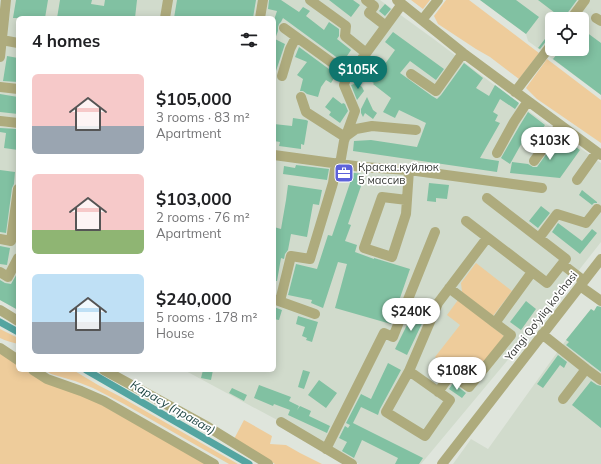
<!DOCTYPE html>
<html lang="en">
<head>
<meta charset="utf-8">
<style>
	body { margin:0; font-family:Mulish,sans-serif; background:#f6f6f6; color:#202124; height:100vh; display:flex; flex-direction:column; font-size:15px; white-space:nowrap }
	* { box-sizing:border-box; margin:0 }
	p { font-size:13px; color:#757577 }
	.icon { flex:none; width:22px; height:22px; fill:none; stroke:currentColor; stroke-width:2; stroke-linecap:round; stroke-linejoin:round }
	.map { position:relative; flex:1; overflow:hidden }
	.drawer { position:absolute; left:16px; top:16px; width:260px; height:356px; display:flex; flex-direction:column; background:#fff; border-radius:6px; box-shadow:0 2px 10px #0003 }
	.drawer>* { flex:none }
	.fabs { position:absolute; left:545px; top:12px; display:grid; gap:8px }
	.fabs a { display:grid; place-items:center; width:44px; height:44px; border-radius:6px; background:#fff; box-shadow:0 2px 10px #0003; font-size:20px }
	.price { position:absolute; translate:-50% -34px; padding:0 9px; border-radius:14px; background:#fff; color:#222; font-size:13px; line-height:26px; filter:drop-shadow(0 1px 2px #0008) }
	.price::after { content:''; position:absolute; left:50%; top:24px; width:12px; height:9px; margin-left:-6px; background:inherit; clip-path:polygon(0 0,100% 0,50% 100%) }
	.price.active { background:#0f766e; color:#fff }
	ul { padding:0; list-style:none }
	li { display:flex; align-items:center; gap:12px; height:100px; padding:0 16px }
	li span { display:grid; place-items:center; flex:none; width:112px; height:80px; border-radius:6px; color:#555 }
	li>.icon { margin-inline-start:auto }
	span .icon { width:48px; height:48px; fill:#fffc; stroke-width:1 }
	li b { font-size:17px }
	h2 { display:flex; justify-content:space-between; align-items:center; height:48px; padding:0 16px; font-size:17px }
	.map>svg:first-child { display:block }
	.built { fill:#d1dbcc; fill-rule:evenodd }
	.green { fill:#eecc9b }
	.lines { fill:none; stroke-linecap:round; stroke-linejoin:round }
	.canal { stroke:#54a5a1; stroke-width:7 }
	.building { fill:#81c1a2 }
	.minor { stroke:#aeab7d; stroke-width:10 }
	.labels { text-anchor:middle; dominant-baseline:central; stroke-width:3.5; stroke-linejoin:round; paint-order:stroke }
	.poi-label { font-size:11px; fill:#363835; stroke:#fff; text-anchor:start }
	.street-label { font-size:11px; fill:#363835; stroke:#fff }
	.water-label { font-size:12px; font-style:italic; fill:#214745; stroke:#fff }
</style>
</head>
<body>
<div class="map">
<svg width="601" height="464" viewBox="0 0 601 464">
	<rect width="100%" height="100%" fill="#dfe5dc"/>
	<path class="built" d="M0,0H380L435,40L523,107L601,163V242L521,344L421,464H359L184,370H274V18H18V126L0,123Z
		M480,0H601V95L528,41L526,34ZM552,19H582V49H552Z
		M0,126L18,129V310L0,300Z
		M601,302V464H453L471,439L488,449L566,340L591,309L594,311Z"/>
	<path class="green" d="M411,0H430L423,9Z
		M446,0H469L539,53L519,79L490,57L476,49L438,24L434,16Z
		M547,59L601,100V143L537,99L526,88Z
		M476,263L512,291L493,316L462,292L461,283Z
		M458,300L504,336L468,383L435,357L460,325L447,315Z
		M0,329L18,338V344C12,342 6,341 0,338Z
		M0,353L18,365V370H25L39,379L89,398L209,464H0Z
		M45,370H73L98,385L121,397L238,464H229L124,404L93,388L75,381L51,374Z
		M244,420L272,436L270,444L286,445L300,453L322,464H275L234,439Z"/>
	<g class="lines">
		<path class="canal" d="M0,322L18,332
			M86,370L249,464"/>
	</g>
	<path class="building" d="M16,0H48L45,18H13Z
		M60,0H92L91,4L104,6L105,0H137L135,18H57Z
		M177,0H256L253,18H174Z
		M269,0H281L299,12L303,7L310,11L306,16L324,30L329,22L339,29V36L337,39L351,50L343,62L283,18L281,22L279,24L278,27V31L275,39L285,44L274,77V20L277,11L268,9Z
		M329,0H353L360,5L351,17Z
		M480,0H516L539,17L526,34Z
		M538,0H577L563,19Z
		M385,4L391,9L385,16L379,11Z
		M582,29L601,43V95L553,59L561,49H582Z
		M393,32L444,69L436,80L410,61L400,73L432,96L437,99L441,95L464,63L483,78L476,88L489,96L495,85L519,103L515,109L500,99L493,112L498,115L495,121L500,123L480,158L499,161L497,172L353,151L354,141L371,140L417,147L426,123L399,110L395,118L383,112L391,98L373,84L374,83L372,82L395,50L385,42Z
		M548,35L552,38L547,40L540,49L538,48Z
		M299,47L333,72L336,75L331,83L326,80L321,87L318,97L307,94L303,91H300L303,79L297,75L307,62L295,57Z
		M7,56L18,58V82L3,81Z
		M357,83L362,87L364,91L357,100L351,85Z
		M0,94L18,97V114L0,112Z
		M333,97L342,104L343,103L345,104L348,111L340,123L329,115L331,112L325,107Z
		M367,97L373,110L377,113L373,119L365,113L363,117L361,113V109Z
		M528,112L545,125L536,138L528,132L510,164L501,158L520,125Z
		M293,118L306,120L308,121L304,145L301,144V149L279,146L280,142L274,141V124L292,126Z
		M0,128L18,129V150L4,148L6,133L0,132Z
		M560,135L580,150L560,178L510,173L512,162L528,164L533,167H537Z
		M296,165L329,169L327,180L283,174L284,166L295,168Z
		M0,170L15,172L14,184L12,188L6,233L0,232Z
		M341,171L362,174L361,186L348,224L351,225L345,241L357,245L355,252L374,259V258L410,269L391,324L335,308L347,264L338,262L323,308L311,303L312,300L288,295L296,264L317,269L328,235L332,236L351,180L340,179Z
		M429,183L449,185L447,199L436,198V202L427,201Z
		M288,185L322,190L319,205L313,204L307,237L291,234L288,250L285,254L284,259L281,258L277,281H274V227L281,229L286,200Z
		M582,190L597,202V203H594L592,205L579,195Z
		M541,206L550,213L538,228L529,221Z
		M558,223L582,241L592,229L597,233L580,254L552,232Z
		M0,246L10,248L7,265L0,264Z
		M18,272V310L0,300V280L5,283L11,284Z
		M526,301L536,309L521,330L510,322Z
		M597,306L601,307V372L566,345L569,342L566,340L591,309L594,311Z
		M274,307L282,310L279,320L274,319Z
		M415,309L426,315L407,355L395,349Z
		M298,316L318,322L312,342L306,340L307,338L302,336L305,327L296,324Z
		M558,355L567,362L564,368L560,365L543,388L537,384Z
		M388,363L401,370L380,409L378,415L361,407L353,423L423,458L419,464H395L398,458L362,440L354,458L342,451L347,442L339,438L345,426L348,428L350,425L346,423L361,394L371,399Z
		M203,370H213L211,380L201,378Z
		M303,370L310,372L304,389L298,387Z
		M319,380L337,393L326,408L308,395Z
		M591,381L597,385L601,386V428L572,405Z
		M453,383L466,393L462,398L449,389Z
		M259,385L291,397L289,401L299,406L297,410L300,406L311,411L309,416L330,426L327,433L288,415L290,410L274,404L273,406L254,398Z
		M232,388L247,395L244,401L229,393Z"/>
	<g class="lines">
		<path class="minor" d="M310,0L346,26L345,36L366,53
			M366,0L374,6L369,13L386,26
			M397,0L463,53L601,155
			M165,18L168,0
			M260,18L263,0
			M596,18L601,21
			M571,19L585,0
			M422,20L438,0
			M284,28L338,67L346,78L344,85L355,111L344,141L340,164
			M2,40L18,43
			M0,57L6,0
			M353,71L402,4
			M411,74L436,91L463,53
			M282,76L290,49L296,37
			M0,87L18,89
			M515,92L552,44
			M301,97L306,112L345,137L356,129L372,126L416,130
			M0,121L18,123
			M497,153L514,122L528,101
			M274,155L362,167L409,170L542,188
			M534,161L560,125
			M577,180L597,152
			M487,198L566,259L562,264
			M407,200L382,197L364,248L392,257L406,214L409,170
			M466,221L547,283L562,264L584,281
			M539,238L557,214L586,223L597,209
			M0,239L11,241L18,189
			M0,272L8,277L18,258
			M580,286L601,301
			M449,288L495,323L532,272
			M276,300L315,314
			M280,301L291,256L310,259L333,183L336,163
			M0,310L18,321
			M542,334L586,369L563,399
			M0,348L18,360
			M586,369L601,380
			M33,370L47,379L81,391L104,401L214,464
			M104,370L208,427L268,464
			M409,371L386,412L425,436L450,400L409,371L438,303L487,238
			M438,392L451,374L469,387L511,335L495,323
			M281,422L352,464
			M326,449L384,333L393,337L435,232
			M442,464L601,259"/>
	</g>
	<defs>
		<symbol id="office-square" viewBox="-11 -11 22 22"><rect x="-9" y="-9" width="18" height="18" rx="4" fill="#5d62da" stroke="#fff"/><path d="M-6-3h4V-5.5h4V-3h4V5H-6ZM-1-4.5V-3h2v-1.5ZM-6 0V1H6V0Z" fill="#fff"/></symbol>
	</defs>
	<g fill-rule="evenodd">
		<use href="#office-square" x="333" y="162" width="22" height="22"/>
	</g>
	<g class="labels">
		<g class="poi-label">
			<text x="358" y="167">Краска.куйлюк<tspan x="358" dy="13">5 массив</tspan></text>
		</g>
		<g class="street-label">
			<text transform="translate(541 316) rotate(-52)">Yangi Qo'yliq ko'chasi</text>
		</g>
		<g class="water-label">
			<text transform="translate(173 407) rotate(30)">Карасу (правая)</text>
		</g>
	</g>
</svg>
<div class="fabs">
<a><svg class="icon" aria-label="locate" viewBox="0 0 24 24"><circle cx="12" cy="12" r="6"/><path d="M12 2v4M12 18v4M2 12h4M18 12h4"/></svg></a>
</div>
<b class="price active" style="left:358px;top:90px">$105K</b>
<b class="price" style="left:550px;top:161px">$103K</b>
<b class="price" style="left:411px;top:332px">$240K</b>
<b class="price" style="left:457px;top:391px">$108K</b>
<section class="drawer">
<h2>4 homes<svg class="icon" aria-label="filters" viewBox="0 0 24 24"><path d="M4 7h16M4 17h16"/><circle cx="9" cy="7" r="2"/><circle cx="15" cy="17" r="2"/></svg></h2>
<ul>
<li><span style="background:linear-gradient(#f6c9c9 65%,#9aa5b1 0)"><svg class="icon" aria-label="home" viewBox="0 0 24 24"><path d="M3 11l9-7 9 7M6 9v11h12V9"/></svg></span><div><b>$105,000</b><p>3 rooms · 83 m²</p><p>Apartment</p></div></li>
<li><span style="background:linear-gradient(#f6c9c9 70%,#8fb573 0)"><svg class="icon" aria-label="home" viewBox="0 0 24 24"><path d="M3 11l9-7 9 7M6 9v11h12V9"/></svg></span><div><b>$103,000</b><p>2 rooms · 76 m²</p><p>Apartment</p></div></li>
<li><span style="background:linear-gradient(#bfe0f5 60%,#9aa5b1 0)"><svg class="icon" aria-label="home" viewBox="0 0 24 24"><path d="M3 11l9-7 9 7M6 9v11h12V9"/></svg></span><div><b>$240,000</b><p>5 rooms · 178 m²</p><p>House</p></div></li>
</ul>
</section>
</div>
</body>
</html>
